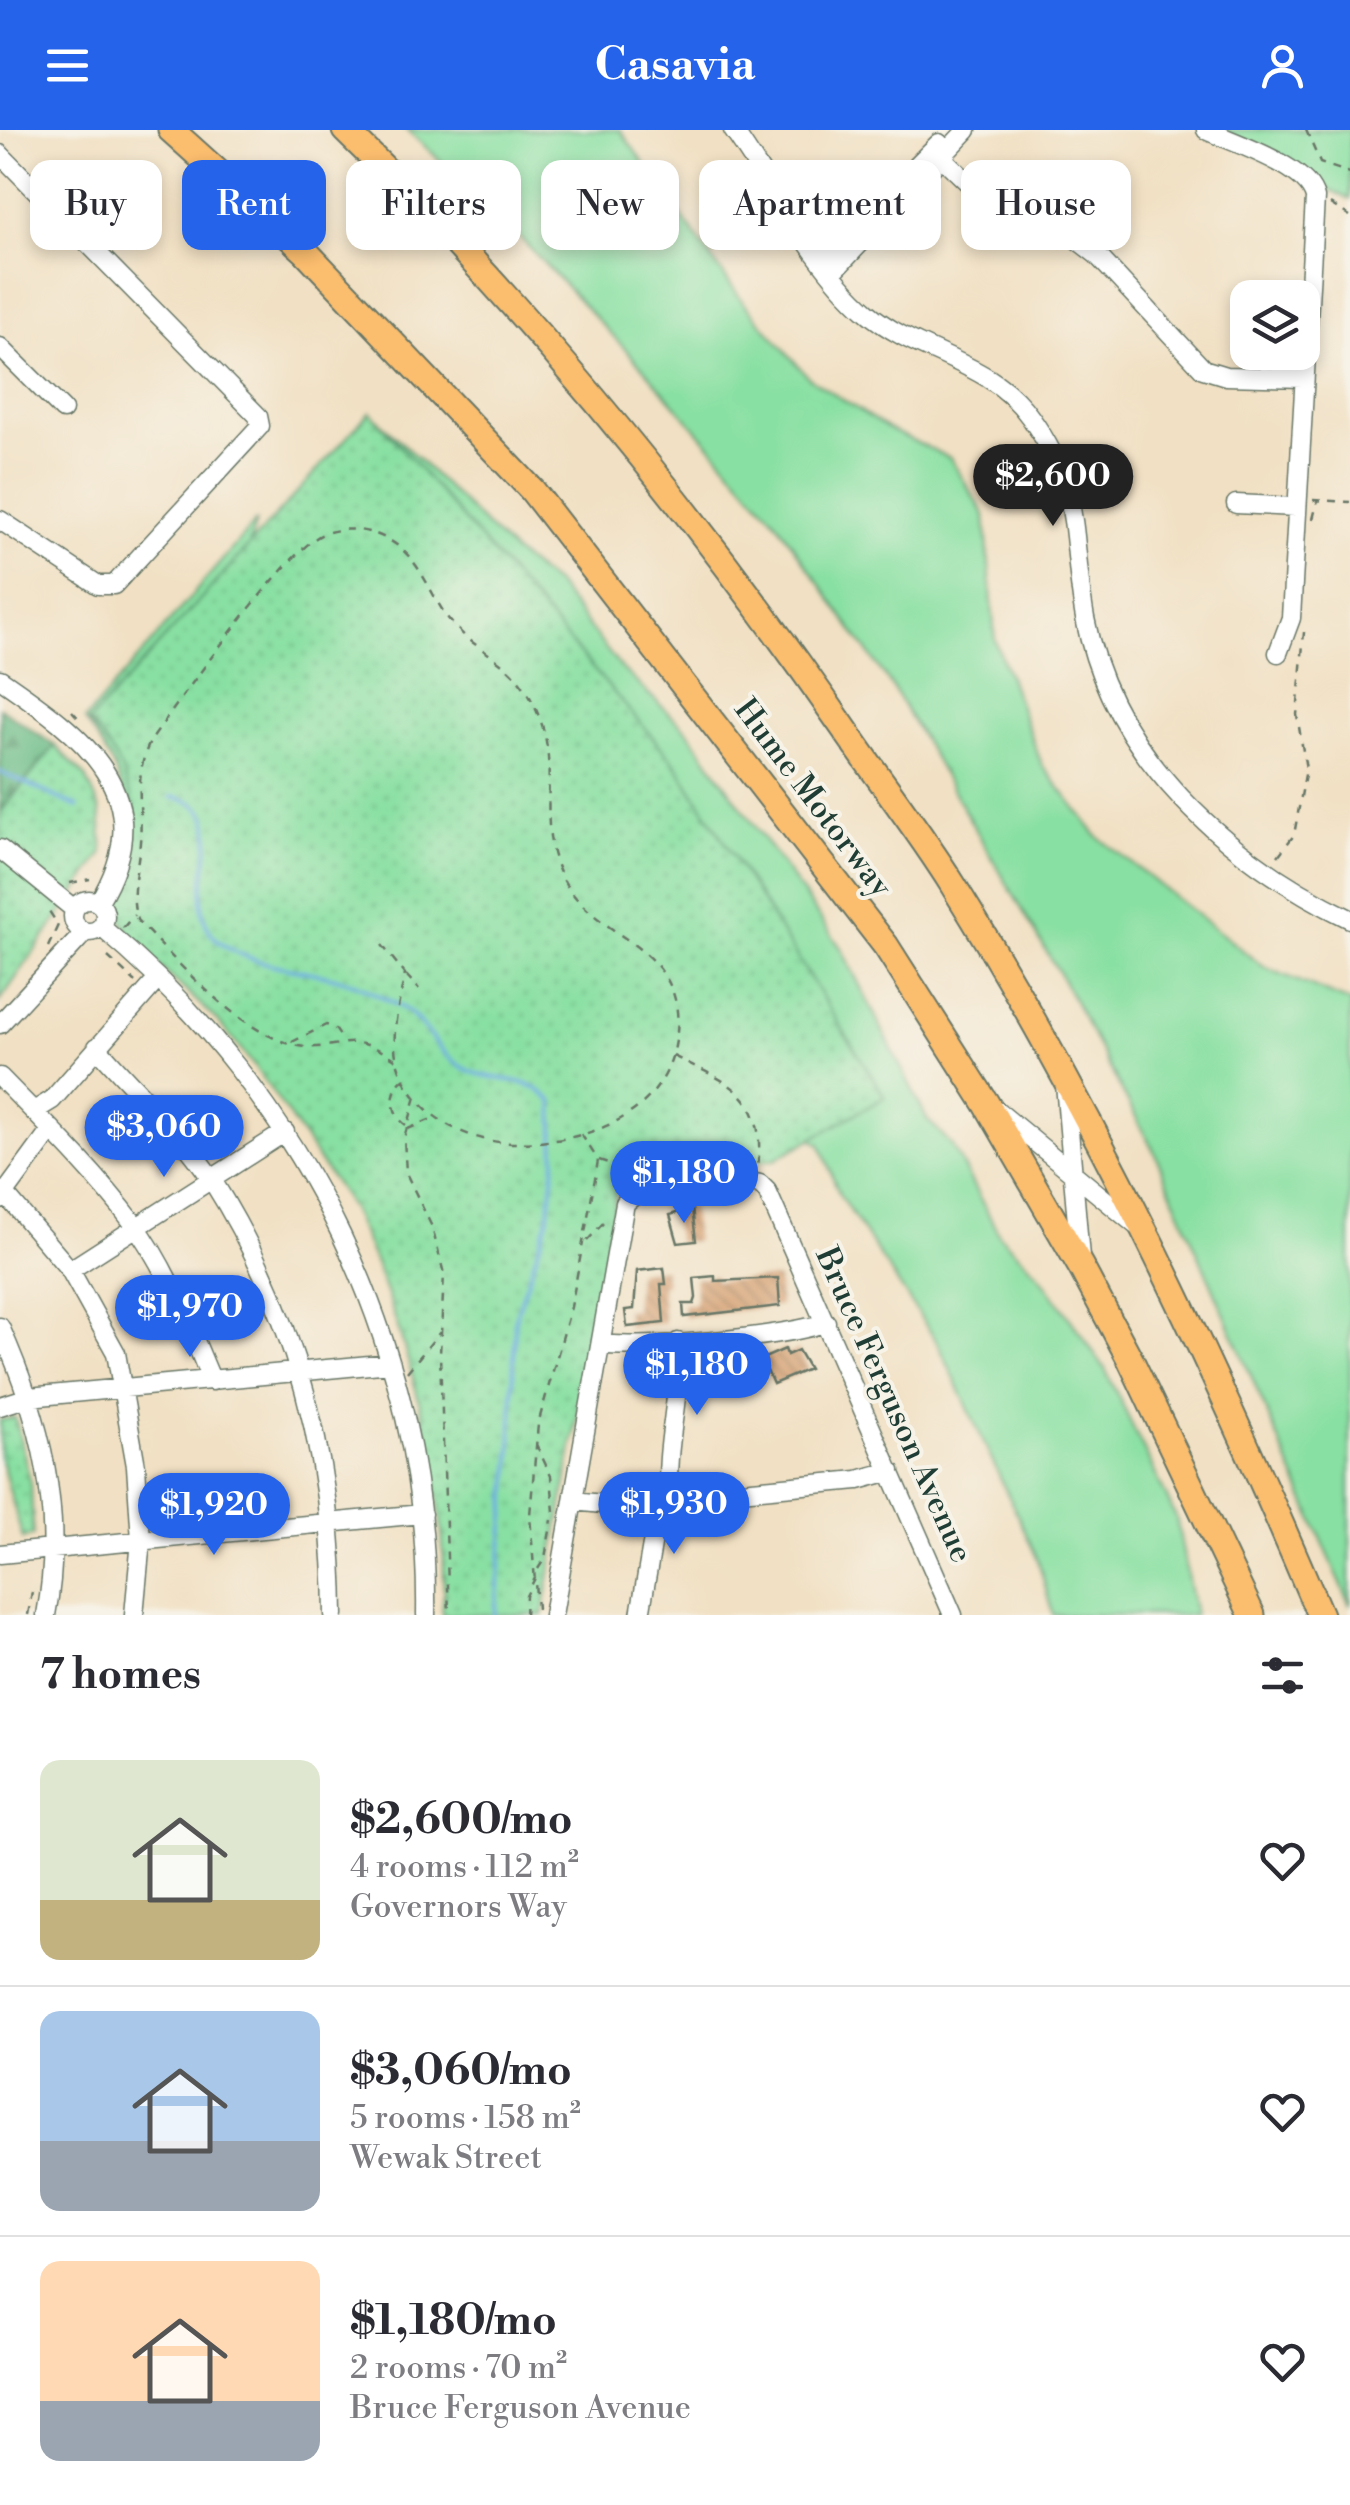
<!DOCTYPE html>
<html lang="en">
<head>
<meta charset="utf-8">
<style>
	body { margin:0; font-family:"Libre Bodoni",serif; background:#f2f2f3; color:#2b2b33; height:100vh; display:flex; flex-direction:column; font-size:38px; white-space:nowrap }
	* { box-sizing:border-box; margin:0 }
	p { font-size:32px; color:#7c7c81 }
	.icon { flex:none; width:55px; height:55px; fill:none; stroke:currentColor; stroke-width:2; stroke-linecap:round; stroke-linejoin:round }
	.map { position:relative; height:1485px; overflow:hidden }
	.details { display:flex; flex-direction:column; background:#fff; flex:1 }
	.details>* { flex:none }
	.banner { position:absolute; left:30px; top:30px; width:1290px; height:90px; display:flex; gap:20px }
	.tools { position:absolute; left:1230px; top:150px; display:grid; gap:20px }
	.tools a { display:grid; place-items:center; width:90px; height:90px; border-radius:20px; background:#fff; box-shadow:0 5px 15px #0003; font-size:50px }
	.price { position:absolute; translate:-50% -85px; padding:0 22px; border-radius:35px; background:#2563eb; color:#fff; font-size:32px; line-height:65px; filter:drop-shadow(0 2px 5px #0008) }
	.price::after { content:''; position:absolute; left:50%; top:60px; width:30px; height:22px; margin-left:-15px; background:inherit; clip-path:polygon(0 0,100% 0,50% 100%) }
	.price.current { background:#222; color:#fff }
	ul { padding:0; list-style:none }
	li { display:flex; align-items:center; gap:30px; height:250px; padding:0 40px }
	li+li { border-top:2px solid #e1e1e2 }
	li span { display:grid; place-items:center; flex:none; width:280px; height:200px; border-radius:20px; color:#555 }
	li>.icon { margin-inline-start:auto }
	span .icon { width:120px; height:120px; fill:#fffc; stroke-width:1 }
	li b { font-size:42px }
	h2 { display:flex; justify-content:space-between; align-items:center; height:120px; padding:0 40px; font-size:42px }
	.tag { padding:0 35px; border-radius:20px; background:#fff; box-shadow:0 5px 15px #0003; font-size:35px; line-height:90px }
	.tag.current { background:#2563eb; color:#fff }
	header { display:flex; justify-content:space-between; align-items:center; height:130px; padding:0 40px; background:#2563eb; color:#fff; font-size:45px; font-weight:700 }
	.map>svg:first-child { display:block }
	.grass { fill:#89e0a3; stroke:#548e6c; stroke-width:2.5 }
	.forest { fill:url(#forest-firs); stroke:#467e5e; stroke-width:2.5 }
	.park { fill:url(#park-dots); stroke:#548e6c; stroke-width:2.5 }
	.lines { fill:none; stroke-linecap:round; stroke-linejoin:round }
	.stream { stroke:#6eafe2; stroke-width:4 }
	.building { fill:url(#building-back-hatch) }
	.minor-casing { stroke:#687666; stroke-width:21 }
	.highway-casing { stroke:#687666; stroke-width:29 }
	.path { stroke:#687666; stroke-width:2.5; stroke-dasharray:8 8; stroke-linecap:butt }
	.minor { stroke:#fff; stroke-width:18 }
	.highway { stroke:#fbbd6e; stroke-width:25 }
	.labels { text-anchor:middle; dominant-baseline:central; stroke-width:8; stroke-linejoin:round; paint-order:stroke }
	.street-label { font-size:32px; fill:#1f3d34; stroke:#f7f3e8 }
</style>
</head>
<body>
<header><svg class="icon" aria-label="menu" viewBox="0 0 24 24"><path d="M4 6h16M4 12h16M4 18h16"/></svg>Casavia<svg class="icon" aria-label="person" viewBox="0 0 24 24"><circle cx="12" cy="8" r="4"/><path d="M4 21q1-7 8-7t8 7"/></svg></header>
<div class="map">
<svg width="1350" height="1485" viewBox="0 0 1350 1485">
	<defs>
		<pattern id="forest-firs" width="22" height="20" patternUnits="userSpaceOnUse" patternTransform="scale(2.5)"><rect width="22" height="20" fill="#6ebe89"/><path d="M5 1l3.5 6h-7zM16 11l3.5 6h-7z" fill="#5a9c71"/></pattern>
		<pattern id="park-dots" width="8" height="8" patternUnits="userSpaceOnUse" patternTransform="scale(2.5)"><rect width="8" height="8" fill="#89e0a3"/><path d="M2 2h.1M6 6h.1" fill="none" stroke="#76c18d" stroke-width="1.8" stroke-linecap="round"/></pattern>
		<pattern id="building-back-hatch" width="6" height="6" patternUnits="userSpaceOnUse" patternTransform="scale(2.5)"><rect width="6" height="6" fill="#d29663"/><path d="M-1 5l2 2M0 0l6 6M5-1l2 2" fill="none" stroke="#aa7c52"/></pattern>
	</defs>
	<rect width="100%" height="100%" fill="#f7f3e8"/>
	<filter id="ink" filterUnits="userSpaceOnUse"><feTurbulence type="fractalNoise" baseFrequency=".01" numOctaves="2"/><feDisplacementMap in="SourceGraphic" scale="20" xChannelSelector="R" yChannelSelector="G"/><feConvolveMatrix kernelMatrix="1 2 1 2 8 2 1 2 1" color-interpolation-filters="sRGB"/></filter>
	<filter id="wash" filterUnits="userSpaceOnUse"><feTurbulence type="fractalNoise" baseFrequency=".0048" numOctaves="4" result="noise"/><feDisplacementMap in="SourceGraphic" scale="40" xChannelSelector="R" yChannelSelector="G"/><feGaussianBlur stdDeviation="2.25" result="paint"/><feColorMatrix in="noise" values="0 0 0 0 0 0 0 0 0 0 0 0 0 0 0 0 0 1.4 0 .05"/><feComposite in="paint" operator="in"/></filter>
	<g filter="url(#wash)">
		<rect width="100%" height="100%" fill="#f1e0c3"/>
		<path class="grass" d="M407,0H620L743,172L809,248L890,300L950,328L985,385L995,510L1042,635L1098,707L1264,837L1350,872V1475L1154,1021L1058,841L893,558L776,391L645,240L489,75Z
			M1205,0H1350V69H1349Z
			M370,282L512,421L557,456L620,537L687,600L841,818L927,989L951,1014L1000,1106L1037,1142L1104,1237L1176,1387L1195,1485H1053L1038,1430L939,1215L840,1066L820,1014L798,1002L616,1019L523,1291L305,354Z
			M256,391L247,423L197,509L138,695L127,750C132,680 127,648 85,590Z"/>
		<path class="forest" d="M0,578L55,616L0,681Z"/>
		<path class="park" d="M370,282L675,633L885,967L774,1030L619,1047L543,1485H442C454,1366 404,1191 353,1083C344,1063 328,1045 316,1026C288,985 260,941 228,903C198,866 142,830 120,787C113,772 122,765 126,752C147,691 129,637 89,592Z
			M55,616L86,647L100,679L103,723L0,871V683Z
			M15,1288L31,1354L33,1405L23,1409L0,1326V1290Z"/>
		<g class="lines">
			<path class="stream" d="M0,642L78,677
				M171,667C255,676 163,777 225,816C267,843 325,837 370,861C382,868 400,875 410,883C431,903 442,929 470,941C504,955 525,943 553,972L555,1033L548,1089L515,1189L511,1329L495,1485"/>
		</g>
		<g id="blocks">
			<path class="building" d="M692,1078L696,1111L678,1113L670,1085Z
				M664,1138L666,1154H661L664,1193L627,1197L625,1180L634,1179L637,1141Z
				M715,1146V1151L778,1148L780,1176L684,1187L683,1174H694L696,1168L694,1148Z
				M785,1219L787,1225L798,1220L809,1239L773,1254L762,1229Z"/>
		</g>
	</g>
	<g filter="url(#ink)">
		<use href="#blocks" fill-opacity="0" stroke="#687666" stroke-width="2.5"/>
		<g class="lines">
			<defs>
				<path id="minor" d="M733,0C773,57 815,137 867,182C918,226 989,229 1030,287C1084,362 1070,406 1085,488C1111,626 1228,730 1350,789
					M1206,0C1236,14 1308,36 1315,68L1291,488L1278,523
					M933,19L980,64L1067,102L1097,125L1203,239L1226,246L1302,248
					M0,24L258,286L260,296L114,455H98L0,390
					M823,129L939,13
					M832,143L967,0
					M0,217L63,280
					M1236,374L1296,377
					M0,549C82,605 165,665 98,773
					M0,719L74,779
					M73 786a16 16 0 1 1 32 0a16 16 0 1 1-32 0Z
					M101,797C304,965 430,1220 426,1485
					M0,894L85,802
					M97,917C134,960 181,1002 212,1050C296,1183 333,1329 334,1485
					M0,947C46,994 94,1041 134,1094C169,1141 189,1198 212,1251
					M1065,954L1080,1127
					M995,979L1137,1096
					M34,981L52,970L157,850
					M5,1064L70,1140L116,1223L136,1336L141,1410L134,1485
					M0,1070L52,999
					M70,1140L285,1002
					M0,1197C41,1288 65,1385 46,1485
					M601,1214C640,1220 790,1207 826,1192
					M0,1276L29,1267L391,1233
					M669,1368C664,1315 682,1265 678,1212
					M573,1371L603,1374L858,1350L891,1341
					M0,1424L422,1384
					M553,1485L625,1073L641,1060L742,1050L760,1054L767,1061L953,1485
					M640,1485L653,1409L650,1369"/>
				<path id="highway" d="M171,0L305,121L532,360L886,816L986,973L1081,1137L1131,1231L1252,1485
					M345,0C534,183 701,391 850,607C884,656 921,704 953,755C1096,985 1214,1236 1320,1485"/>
			</defs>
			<use href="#minor" class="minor-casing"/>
			<use href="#highway" class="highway-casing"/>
			<path class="path" d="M1306,0L1320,33L1350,43
				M1330,74L1350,86
				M1313,370L1350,372
				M1313,389L1318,370
				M72,581L81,591
				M1278,726L1294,705L1306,639L1297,585L1304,502
				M70,753L90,749
				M123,798L134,785
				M382,815L405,844C400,869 393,893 395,919C401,977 461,1013 515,1013C589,1013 670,985 677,902C685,813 594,811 562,747C536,696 559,643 541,592C517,524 481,531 447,487C428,460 419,427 389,410C370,399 344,396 323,404C286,420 178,572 150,612C133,647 143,676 140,712C138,740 129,762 137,790C176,831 239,902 294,915C339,925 346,895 398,931
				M48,817L58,795L49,781
				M108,827L135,852
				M406,845L419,859
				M292,912L326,895L334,897L342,909
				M673,926C731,954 766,963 758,1037
				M405,948C389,959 390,984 406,995
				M416,967L404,1008L406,1043L432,1097L444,1144L440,1224L449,1485
				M408,999L436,987
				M599,1030L642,1044
				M615,1060L628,1049
				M587,1111L605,1091
				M407,1242L440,1202
				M536,1314L551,1346L554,1382
				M538,1439L545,1428L552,1390
				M537,1479L530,1385L538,1294L571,1177L596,1043L598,1030L581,1004
				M28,1485L32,1462
				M525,1485L526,1466L537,1444"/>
			<use href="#minor" class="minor"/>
			<use href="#highway" class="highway"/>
		</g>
	</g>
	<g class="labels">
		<g class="street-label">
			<text transform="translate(813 668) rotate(53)">Hume Motorway</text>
			<text transform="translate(894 1275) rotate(66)">Bruce Ferguson Avenue</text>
		</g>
	</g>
</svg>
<div class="tools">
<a><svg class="icon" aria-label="layers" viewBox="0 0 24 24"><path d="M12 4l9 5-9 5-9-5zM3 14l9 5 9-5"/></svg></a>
</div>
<b class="price current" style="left:1053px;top:399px">$2,600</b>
<b class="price" style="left:164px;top:1050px">$3,060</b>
<b class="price" style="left:684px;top:1096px">$1,180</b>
<b class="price" style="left:190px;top:1230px">$1,970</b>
<b class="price" style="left:697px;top:1288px">$1,180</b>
<b class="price" style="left:674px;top:1427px">$1,930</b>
<b class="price" style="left:214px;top:1428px">$1,920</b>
<div class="banner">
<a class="tag">Buy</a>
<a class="tag current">Rent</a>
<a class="tag">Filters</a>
<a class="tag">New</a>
<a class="tag">Apartment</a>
<a class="tag">House</a>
</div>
</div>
<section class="details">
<h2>7 homes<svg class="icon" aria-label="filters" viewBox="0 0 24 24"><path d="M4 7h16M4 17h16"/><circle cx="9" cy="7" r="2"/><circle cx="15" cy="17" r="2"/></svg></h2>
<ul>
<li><span style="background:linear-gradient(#dfe7d0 70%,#c2b280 0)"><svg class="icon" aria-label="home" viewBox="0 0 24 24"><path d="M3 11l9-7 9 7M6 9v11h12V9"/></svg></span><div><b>$2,600/mo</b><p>4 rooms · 112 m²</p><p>Governors Way</p></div><svg class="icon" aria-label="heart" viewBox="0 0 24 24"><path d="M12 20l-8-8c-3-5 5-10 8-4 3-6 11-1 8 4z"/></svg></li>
<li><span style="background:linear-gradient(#a9c7e8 65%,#9aa5b1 0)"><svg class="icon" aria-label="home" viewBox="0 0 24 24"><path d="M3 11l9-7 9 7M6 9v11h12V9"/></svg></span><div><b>$3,060/mo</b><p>5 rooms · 158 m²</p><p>Wewak Street</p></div><svg class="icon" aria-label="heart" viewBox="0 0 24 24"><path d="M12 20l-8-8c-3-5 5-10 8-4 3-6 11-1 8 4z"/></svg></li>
<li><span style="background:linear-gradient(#ffd9b3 70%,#9aa5b1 0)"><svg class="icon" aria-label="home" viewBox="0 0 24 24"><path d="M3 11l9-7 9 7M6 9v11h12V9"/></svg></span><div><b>$1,180/mo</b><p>2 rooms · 70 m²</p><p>Bruce Ferguson Avenue</p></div><svg class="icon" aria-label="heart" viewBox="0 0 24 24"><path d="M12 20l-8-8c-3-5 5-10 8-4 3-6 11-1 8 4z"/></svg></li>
</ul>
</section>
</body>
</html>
